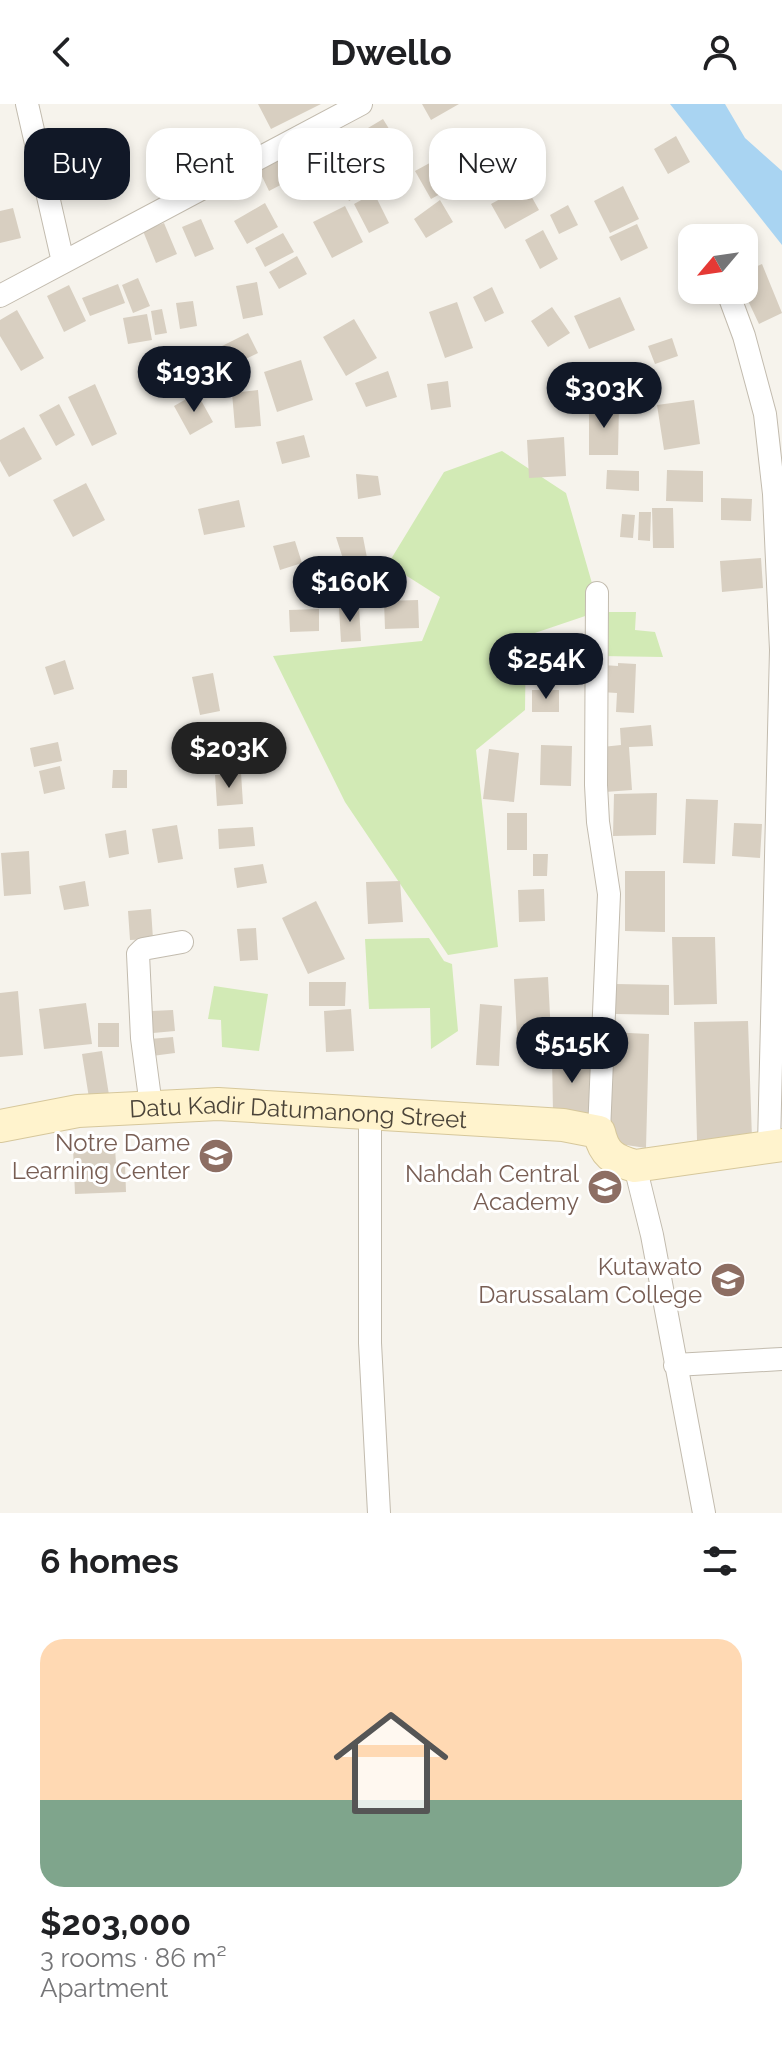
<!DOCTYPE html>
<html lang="en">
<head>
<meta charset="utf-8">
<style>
	body { margin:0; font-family:Raleway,sans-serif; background:#f2f2f2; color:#202124; height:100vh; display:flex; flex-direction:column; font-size:30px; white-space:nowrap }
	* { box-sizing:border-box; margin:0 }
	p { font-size:26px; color:#757577 }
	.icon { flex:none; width:44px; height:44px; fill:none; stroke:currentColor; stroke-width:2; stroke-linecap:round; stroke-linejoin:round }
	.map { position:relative; height:1409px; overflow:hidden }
	.side { display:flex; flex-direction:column; background:#fff; flex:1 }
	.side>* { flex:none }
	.guide { position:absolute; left:24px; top:24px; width:734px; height:72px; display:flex; gap:16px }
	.needle { width:52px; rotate:241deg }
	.controls { position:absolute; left:678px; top:120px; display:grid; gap:16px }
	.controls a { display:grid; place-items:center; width:80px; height:80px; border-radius:16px; background:#fff; box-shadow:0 4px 12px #0003; font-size:40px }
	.price { position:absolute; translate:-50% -68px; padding:0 18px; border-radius:28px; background:#111827; color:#fff; font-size:26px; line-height:52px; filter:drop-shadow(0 2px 4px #0008) }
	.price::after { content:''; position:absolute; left:50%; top:48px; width:24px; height:18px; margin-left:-12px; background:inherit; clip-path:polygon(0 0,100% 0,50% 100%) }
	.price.on { background:#222; color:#fff }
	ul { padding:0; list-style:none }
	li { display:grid; align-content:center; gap:16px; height:424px; padding:0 40px }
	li+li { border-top:2px solid #e0e0e0 }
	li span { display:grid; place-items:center; height:248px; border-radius:24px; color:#555 }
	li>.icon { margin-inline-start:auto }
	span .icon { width:144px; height:144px; fill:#fffc; stroke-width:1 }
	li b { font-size:34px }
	h2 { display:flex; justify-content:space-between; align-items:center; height:96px; padding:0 40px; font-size:34px }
	.tag { padding:0 28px; border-radius:24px; background:#fff; box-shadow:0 4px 12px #0003; font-size:28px; line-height:72px }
	.tag.on { background:#111827; color:#fff }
	header { display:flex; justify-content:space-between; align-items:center; height:104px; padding:0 40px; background:#fff; font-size:36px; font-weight:700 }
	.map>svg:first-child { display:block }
	.green { fill:#d2eab5 }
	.water { fill:#a9d4f2 }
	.building { fill:#d8cfc1 }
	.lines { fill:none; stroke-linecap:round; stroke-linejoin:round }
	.street-casing { stroke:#c2bbae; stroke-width:24 }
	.secondary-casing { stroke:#d6c79b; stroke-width:34 }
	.street { stroke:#fff; stroke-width:22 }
	.secondary { stroke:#fff3cd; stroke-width:32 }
	.labels { text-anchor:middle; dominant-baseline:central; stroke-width:6; stroke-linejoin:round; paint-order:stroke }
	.street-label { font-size:24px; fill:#4b4439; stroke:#fff }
	.education-label { font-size:24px; fill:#785e54; stroke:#fff; text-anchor:end }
</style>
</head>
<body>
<header><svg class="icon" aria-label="back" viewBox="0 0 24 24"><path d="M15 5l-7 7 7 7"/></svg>Dwello<svg class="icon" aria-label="person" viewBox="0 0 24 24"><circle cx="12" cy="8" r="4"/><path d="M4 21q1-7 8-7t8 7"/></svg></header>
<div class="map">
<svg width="782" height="1409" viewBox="0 0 782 1409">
	<rect width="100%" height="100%" fill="#f6f3ec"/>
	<path class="green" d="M502,347L566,389L600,507L526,532L525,606L476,646L498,843L448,851L345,698L273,552L422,537L440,493L388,460L444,368Z
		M604,508H636L635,526L655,528L663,553L601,552Z
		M429,834L444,857L452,860L458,927L431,945L430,904L369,905L365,835Z
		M214,882L268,890L259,947L222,943L221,916L208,915Z"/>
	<path class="water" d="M670,0H725L745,34L782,67V141Z"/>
	<path class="building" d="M258,0H321L271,25Z
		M422,0H459L431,16Z
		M383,15L399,41L373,57L358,30Z
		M676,32L690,58L668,70L654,45Z
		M103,35L111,60L63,76L54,51Z
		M280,53L292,75L269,87L258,64Z
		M437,55L453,83L431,95L415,67Z
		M357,60L371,85L349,97L335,72Z
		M525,81L539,106L505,125L491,100Z
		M623,82L639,115L610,129L594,97Z
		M374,89L389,119L369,129L354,100Z
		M440,96L453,118L426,134L414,115Z
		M265,99L278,123L247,140L234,117Z
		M568,101L578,121L559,130L550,111Z
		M345,102L363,138L332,154L313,118Z
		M13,104L21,134L0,139V107Z
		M201,115L214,145L195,153L182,123Z
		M164,119L177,150L156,159L143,127Z
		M637,120L648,144L621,157L609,133Z
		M543,126L558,155L540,165L525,136Z
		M283,129L294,148L265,163L255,144Z
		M297,152L307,170L279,185L269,168Z
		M762,160L782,209L759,220L743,186L744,168Z
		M138,174L150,202L133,209L122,181Z
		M257,178L263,211L243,215L236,182Z
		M118,180L125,199L90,212L82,194Z
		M69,181L86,217L64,228L47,192Z
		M492,183L504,209L485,218L473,193Z
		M620,193L635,226L589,245L574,212Z
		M193,197L197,222L180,225L176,199Z
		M457,198L473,244L445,254L429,208Z
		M552,203L570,229L548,243L531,217Z
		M162,205L167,229L155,231L151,207Z
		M17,206L44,254L21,267L0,232V216Z
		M147,210L152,236L128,240L123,214Z
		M354,215L377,254L346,272L323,233Z
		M248,229L258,249L231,262L222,242Z
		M672,234L678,252L655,260L648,242Z
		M301,256L313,296L277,308L264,268Z
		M649,265L660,293L639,301L628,273Z
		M388,267L397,293L366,303L355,279Z
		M448,277L451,303L431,306L427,280Z
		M95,280L117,330L92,342L68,293Z
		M258,286L261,322L235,324L232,289Z
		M197,289L213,318L190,331L174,302Z
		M694,296L700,340L664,346L657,301Z
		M59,300L75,331L56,342L39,311Z
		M589,301H619L618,351H589Z
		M24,323L42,355L9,373L0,357V336Z
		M304,331L310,353L282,360L276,338Z
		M564,333L566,372L529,374L527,336Z
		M607,366L639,367V387L606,385Z
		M667,366L703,367V398L666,397Z
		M356,370L378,372L381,391L358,395Z
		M86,379L105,416L73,433L53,396Z
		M721,394L752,395L751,417L721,416Z
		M239,396L245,423L204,431L198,405Z
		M652,404H673L674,444H653Z
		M639,408H651L650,437L638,436Z
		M622,410L635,411L633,434L620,433Z
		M336,433H363L369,464L345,461Z
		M295,437L302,459L280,466L273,442Z
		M761,454L763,484L722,488L720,457Z
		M418,496L419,524L385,525L384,497Z
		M359,503L361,537L341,538L339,504Z
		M319,505V527L290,528L289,506Z
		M537,534L580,537L579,578L534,574Z
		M65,556L74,585L54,591L45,563Z
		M618,559L636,560L634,609L616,608L617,589L601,588L603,561L618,562Z
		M213,569L220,607L200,611L192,573Z
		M532,586H559V608H532Z
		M651,621L653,642L629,643L632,686L605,688L602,643L621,641L620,624Z
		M58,638L62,657L34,663L30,644Z
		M541,641L572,642L571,682L540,681Z
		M489,645L519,649L514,698L483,695Z
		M60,662L65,685L44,690L39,667Z
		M113,666H127V684H112Z
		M241,669L243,700L217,702L215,671Z
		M657,689L656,731L613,732L614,690Z
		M686,695L718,696L715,760L683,759Z
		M507,709H527V746H507Z
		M734,719L762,720L760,754L732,752Z
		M177,721L183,755L158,759L152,725Z
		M253,723L255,742L219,745L218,725Z
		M126,726L129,750L109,754L105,730Z
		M29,747L31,790L4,792L1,749Z
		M533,750H548L547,772H533Z
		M263,760L267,779L237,784L234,764Z
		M625,767H665V828L625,827Z
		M85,777L89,802L64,806L59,782Z
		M400,777L403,818L368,820L366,778Z
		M544,785L545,817L519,818L518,786Z
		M316,797L345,855L308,870L282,814Z
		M151,805L153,835L130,836L128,807Z
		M256,824L258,856L240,857L237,825Z
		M672,833H715L717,900L674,901Z
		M548,873L551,930L517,932L514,875Z
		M309,878H346L345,902H309Z
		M616,880L669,881V911L616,910Z
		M18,887L23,951L0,953V889Z
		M86,899L92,940L44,945L39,905Z
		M480,900L502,902L499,962L476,961Z
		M351,905L354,947L326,948L324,907Z
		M173,906L175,927L153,929L151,907Z
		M748,917L752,1035L697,1036L694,918Z
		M98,919H119V943H98Z
		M609,928L649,930L646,1044L606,1038Z
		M173,933L175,949L152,952L150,935Z
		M102,947L109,991L89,994L82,950Z
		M591,952L592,1009H553L552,953Z
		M115,1043L116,1060H125L126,1088L75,1090L73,1044Z"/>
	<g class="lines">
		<defs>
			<path id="street" d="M27,0L63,158
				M727,186L744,232L765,310L774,390L781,546L769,1041
				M0,192L361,0
				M597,489L596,681L598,718L609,790L599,1028
				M151,1002L142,934L138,850L143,845L182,838
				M370,1008V1239L379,1409
				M635,1062L652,1131L704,1409
				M675,1261L782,1255"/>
			<g id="secondary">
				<path id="s1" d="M0,1022L78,1007L218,1000L563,1021L599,1028C604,1050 613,1056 635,1062L782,1041"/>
			</g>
		</defs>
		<use href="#street" class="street-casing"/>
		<use href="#secondary" class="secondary-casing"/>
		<use href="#street" class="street"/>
		<use href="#secondary" class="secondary"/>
	</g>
	<defs>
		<symbol id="school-disc" viewBox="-11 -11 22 22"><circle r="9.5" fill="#8d6e63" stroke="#fff"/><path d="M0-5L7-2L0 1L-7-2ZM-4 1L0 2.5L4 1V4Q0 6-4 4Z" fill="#fff"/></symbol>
		<symbol id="university-disc" viewBox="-11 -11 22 22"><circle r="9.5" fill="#8d6e63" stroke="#fff"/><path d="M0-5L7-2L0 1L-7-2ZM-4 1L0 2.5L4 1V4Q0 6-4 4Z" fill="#fff"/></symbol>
	</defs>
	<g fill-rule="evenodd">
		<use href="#school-disc" x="196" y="1032" width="40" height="40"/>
		<use href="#school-disc" x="585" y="1063" width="40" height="40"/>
		<use href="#university-disc" x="708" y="1156" width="40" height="40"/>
	</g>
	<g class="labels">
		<g class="street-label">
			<text stroke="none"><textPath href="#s1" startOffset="300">Datu Kadir Datumanong Street</textPath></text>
		</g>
		<g class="education-label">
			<text x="190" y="1038">Notre Dame<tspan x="190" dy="28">Learning Center</tspan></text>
			<text x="579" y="1069">Nahdah Central<tspan x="579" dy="28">Academy</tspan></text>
			<text x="702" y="1162">Kutawato<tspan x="702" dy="28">Darussalam College</tspan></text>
		</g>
	</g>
</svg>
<div class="controls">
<a><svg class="needle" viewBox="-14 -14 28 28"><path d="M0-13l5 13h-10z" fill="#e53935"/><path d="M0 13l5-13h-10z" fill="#757577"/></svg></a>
</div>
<b class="price" style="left:194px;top:310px">$193K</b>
<b class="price" style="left:604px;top:326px">$303K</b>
<b class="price" style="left:350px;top:520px">$160K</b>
<b class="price" style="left:546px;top:597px">$254K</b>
<b class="price on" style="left:229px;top:686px">$203K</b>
<b class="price" style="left:572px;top:981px">$515K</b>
<div class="guide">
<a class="tag on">Buy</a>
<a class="tag">Rent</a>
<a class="tag">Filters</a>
<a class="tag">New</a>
</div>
</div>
<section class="side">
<h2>6 homes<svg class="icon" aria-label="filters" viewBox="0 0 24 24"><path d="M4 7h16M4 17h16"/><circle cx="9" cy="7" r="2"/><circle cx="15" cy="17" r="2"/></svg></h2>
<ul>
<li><span style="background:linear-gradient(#ffd9b3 65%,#7fa58c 0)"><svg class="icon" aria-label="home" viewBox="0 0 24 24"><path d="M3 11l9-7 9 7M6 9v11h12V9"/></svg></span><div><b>$203,000</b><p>3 rooms · 86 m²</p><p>Apartment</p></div></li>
</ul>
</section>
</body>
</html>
